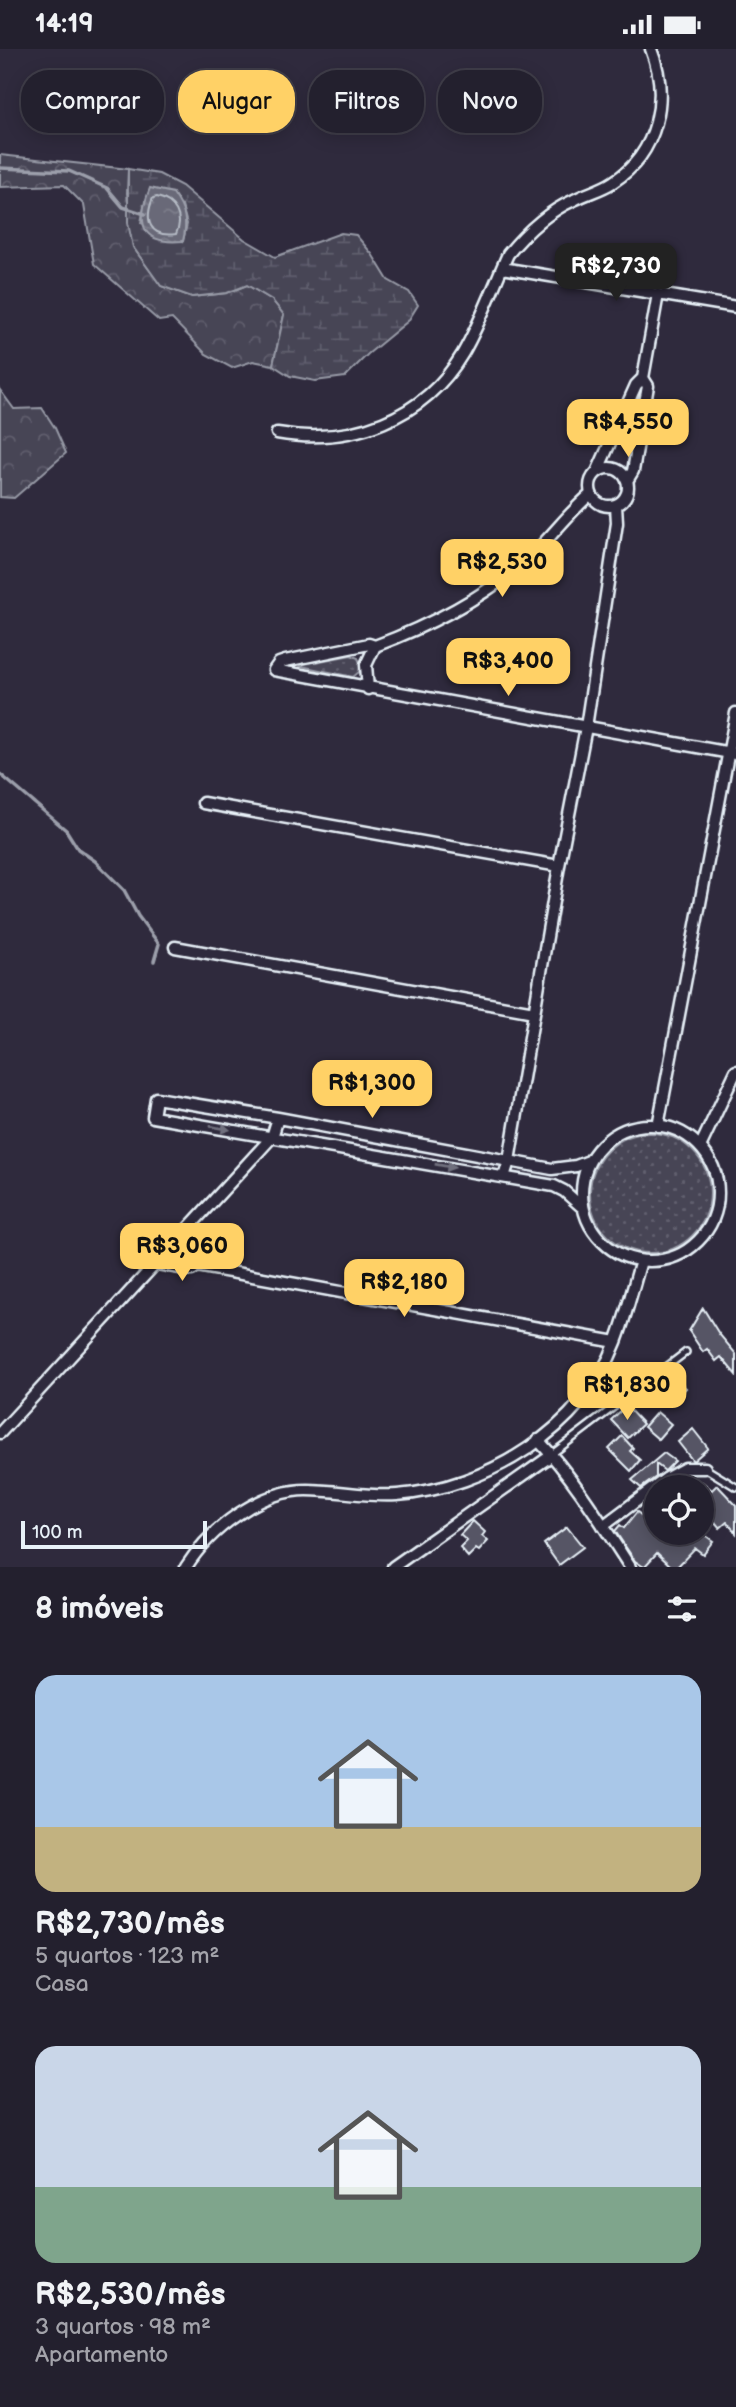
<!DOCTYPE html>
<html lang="pt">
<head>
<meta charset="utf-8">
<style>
	body { margin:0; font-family:"Balsamiq Sans",sans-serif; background:#2f2d3a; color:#f1f3f6; height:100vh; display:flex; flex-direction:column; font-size:26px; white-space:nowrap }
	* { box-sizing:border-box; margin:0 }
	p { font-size:23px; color:#a3a3aa }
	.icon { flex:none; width:38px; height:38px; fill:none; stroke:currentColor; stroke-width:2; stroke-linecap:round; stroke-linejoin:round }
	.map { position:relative; height:1518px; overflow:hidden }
	.drawer { display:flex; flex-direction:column; background:#23202e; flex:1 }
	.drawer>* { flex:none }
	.hud { position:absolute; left:21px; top:21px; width:695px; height:63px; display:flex; gap:14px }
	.tools { position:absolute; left:644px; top:1426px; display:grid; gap:14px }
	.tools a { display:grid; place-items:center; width:70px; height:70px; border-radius:50%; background:#23202e; box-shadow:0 4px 18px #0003,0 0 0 2px #403e4a; font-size:35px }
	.scale { position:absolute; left:21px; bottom:18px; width:186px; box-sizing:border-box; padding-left:7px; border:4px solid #e8f1f8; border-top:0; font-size:19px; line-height:24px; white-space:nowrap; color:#e8f1f8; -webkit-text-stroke:5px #2f2a3d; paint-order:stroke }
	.price { position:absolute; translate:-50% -60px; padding:0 16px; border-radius:14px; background:#ffd166; color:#111; font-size:23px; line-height:46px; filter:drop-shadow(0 2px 4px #0008) }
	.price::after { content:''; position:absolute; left:50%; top:42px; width:21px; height:16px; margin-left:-10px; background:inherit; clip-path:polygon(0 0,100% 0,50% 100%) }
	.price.current { background:#222; color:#fff }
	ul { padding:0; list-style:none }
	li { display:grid; align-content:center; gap:14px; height:371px; padding:0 35px }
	li span { display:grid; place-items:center; height:217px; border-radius:21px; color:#555 }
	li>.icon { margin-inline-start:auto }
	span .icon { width:126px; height:126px; fill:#fffc; stroke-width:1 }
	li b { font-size:30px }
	h2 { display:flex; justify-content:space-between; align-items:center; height:84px; padding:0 35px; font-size:30px }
	.tag { padding:0 24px; border-radius:28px; background:#23202e; box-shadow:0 4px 18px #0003,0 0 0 2px #403e4a; font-size:24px; line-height:63px }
	.tag.current { background:#ffd166; color:#111 }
	.status { display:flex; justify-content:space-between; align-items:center; height:49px; padding:0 35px; background:#23202e; direction:ltr }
	.status svg { height:19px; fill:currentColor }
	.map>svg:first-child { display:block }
	.green { fill:url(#green-dots); stroke:#979aa6; stroke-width:2 }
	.forest { fill:url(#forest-crowns); stroke:#979aa6; stroke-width:2 }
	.wetland { fill:url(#wetland-marsh); stroke:#979aa6; stroke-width:2; fill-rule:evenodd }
	.water { fill:url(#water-ripples); stroke:#9c9fab; stroke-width:2 }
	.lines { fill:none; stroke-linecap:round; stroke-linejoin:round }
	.shore { stroke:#b5bbc5; stroke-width:2 }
	.stream { stroke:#9c9fab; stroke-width:3.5 }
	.building { fill:#575565; stroke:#e8f1f8; stroke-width:2 }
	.service-casing { stroke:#e8f1f8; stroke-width:10 }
	.minor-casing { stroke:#e8f1f8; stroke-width:15 }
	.service { stroke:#2f2a3d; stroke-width:5 }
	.minor { stroke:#2f2a3d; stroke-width:10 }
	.oneway { fill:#70707e }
</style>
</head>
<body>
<div class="status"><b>14:19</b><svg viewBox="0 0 49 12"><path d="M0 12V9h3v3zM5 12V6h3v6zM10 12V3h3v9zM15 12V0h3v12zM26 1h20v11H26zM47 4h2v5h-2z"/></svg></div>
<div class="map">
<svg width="736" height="1518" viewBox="0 0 736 1518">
	<defs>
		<pattern id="green-dots" width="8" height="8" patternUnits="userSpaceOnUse" patternTransform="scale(1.75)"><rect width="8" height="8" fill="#464455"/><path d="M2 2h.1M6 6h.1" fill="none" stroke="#615f6e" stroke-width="1.8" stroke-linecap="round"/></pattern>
		<pattern id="forest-crowns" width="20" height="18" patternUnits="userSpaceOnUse" patternTransform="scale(1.75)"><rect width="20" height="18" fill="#464455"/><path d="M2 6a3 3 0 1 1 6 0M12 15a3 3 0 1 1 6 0" fill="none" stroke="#615f6e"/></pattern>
		<pattern id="wetland-marsh" width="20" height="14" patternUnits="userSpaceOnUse" patternTransform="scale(1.75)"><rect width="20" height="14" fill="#464455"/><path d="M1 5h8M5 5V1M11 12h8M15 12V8" fill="none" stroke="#615f6e"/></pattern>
		<pattern id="water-ripples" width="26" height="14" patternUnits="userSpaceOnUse" patternTransform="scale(1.75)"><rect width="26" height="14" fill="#696978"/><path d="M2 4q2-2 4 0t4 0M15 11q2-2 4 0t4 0" fill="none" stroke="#7e7f8c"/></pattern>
	</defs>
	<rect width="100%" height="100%" fill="#2f2a3d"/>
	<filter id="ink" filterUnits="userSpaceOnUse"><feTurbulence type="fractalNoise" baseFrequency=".0143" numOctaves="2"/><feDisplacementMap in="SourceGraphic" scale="14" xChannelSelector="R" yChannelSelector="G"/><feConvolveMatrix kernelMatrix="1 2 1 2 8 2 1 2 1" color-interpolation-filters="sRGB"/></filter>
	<g filter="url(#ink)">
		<path class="green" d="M351,606L358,609L361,616L359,623L353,628L301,617L304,615Z
			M590 1144a60 60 0 1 1 120 0a60 60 0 1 1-120 0Z"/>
		<path class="forest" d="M0,106L128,120L127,144L133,198L161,237L192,248L227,244L247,236L272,251L284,266L273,316L253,312L232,319L206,305L172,270L159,272L94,215L84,156L64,136L0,138Z
			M0,341L14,360L42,359L55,379L66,404L14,449L0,448Z"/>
		<path class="wetland" d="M128,120L159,125L182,137L244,190L275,208L341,184L356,186L372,205L388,231L409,243L418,256L408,272L368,305L345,328L315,332L290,327L273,316L284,266L272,251L247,236L227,244L192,248L161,237L133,198L128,174ZM145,152L182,157L187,175L183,192L141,174Z"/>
		<path class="water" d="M150,139L173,144C185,161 188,172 183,192C140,196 136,174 150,139Z"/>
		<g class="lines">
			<path class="shore" d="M157,148C175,152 184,168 176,185C149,189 144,171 153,149Z"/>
			<path class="stream" d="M0,119L69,122L107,139L123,158L145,165
				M0,725L66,781L78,800L95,812L124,841L138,867L159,895L154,912"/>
		</g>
		<path class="building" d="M703,1259L719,1285L736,1305V1326L721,1308L716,1312L707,1300L703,1303L689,1282Z
			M674,1327L686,1339L672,1354L659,1342Z
			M626,1357L643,1375L628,1389L611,1371Z
			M657,1363L671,1375L658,1390L644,1378Z
			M693,1380L708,1399L693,1412L678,1393Z
			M622,1387L633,1399L630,1402L640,1411L631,1422L609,1400Z
			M664,1404L675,1412L665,1422L656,1415V1428L641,1439L632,1431Z
			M702,1433L712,1441L717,1436L736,1456V1484L727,1473L720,1479L702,1458Z
			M656,1446V1484H702L713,1492L703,1505L695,1499L677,1518H672L657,1504L644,1518L635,1512L615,1482L620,1476L624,1479L637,1463L641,1466Z
			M473,1472L485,1483L482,1487L488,1492L479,1502L476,1500L468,1508L460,1499L467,1492L460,1486Z
			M567,1478L583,1498L559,1516L544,1495Z"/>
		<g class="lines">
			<defs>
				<path id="service" d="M552,1405L686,1303
					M705,1419L736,1438"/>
				<path id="minor" d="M502,219L736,258
					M277,384C351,397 424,370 463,304C481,273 493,238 508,205C526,183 547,163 574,151C587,144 601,141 613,133C658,104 670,48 651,0
					M590 438a19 19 0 1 1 38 0a19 19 0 1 1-38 0Z
					M597,423L636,336L643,329L658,245
					M627,432L633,422L648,337L643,329
					M274,621L736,705
					M274,621L279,614L285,612L369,595L375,597C431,576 483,549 528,510C550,490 568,464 591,445
					M368,640L366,616L375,597
					M203,754L559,817
					M175,898L534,963
					M582 1144a68 68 0 1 1 136 0a68 68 0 1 1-136 0Z
					M658,1077L736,664
					M700,1098L736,1022
					M504,1128L509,1112L559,817L586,678L617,474L616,456
					M583,1159L564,1142L554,1137L153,1068L156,1049L278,1069L552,1120L576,1117L589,1112
					M182,1187L197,1217
					M157,1215L192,1221L197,1217L616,1293
					M0,1384L272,1088L278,1069
					M538,1391C574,1429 602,1475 630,1518
					M603,1477L667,1429L685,1419H705
					M186,1518C210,1480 260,1441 307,1441C337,1441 366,1448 397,1446C487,1439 583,1380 616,1293C626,1267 633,1238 641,1212
					M393,1518L552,1406"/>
			</defs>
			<use href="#service" class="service-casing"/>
			<use href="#minor" class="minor-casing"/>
			<use href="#service" class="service"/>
			<use href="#minor" class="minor"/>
		</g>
		<defs><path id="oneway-solid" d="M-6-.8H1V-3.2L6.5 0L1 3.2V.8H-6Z" transform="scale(1.75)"/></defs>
		<g class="oneway">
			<use href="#oneway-solid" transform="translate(220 1079) rotate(10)"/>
			<use href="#oneway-solid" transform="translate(445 1117) rotate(10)"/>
		</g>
	</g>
</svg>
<div class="tools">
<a><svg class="icon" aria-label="locate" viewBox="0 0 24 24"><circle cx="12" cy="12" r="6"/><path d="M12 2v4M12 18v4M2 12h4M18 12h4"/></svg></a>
</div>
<div class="scale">100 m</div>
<b class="price current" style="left:616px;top:254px">R$2,730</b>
<b class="price" style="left:628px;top:410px">R$4,550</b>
<b class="price" style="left:502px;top:550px">R$2,530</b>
<b class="price" style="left:508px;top:649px">R$3,400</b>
<b class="price" style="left:372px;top:1071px">R$1,300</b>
<b class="price" style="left:182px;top:1234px">R$3,060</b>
<b class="price" style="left:404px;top:1270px">R$2,180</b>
<b class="price" style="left:627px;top:1373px">R$1,830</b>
<div class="hud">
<a class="tag">Comprar</a>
<a class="tag current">Alugar</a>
<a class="tag">Filtros</a>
<a class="tag">Novo</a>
</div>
</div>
<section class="drawer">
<h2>8 imóveis<svg class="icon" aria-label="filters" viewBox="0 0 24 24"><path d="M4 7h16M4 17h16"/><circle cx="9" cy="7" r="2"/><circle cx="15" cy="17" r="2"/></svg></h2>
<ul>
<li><span style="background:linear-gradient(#a9c7e8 70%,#c2b280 0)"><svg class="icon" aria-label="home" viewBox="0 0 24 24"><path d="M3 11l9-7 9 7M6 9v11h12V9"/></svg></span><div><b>R$2,730/mês</b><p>5 quartos · 123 m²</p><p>Casa</p></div></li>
<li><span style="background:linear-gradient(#c9d6e8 65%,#7fa58c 0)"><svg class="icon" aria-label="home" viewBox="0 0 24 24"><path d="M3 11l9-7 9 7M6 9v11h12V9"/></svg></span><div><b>R$2,530/mês</b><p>3 quartos · 98 m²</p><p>Apartamento</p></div></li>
</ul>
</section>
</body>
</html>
